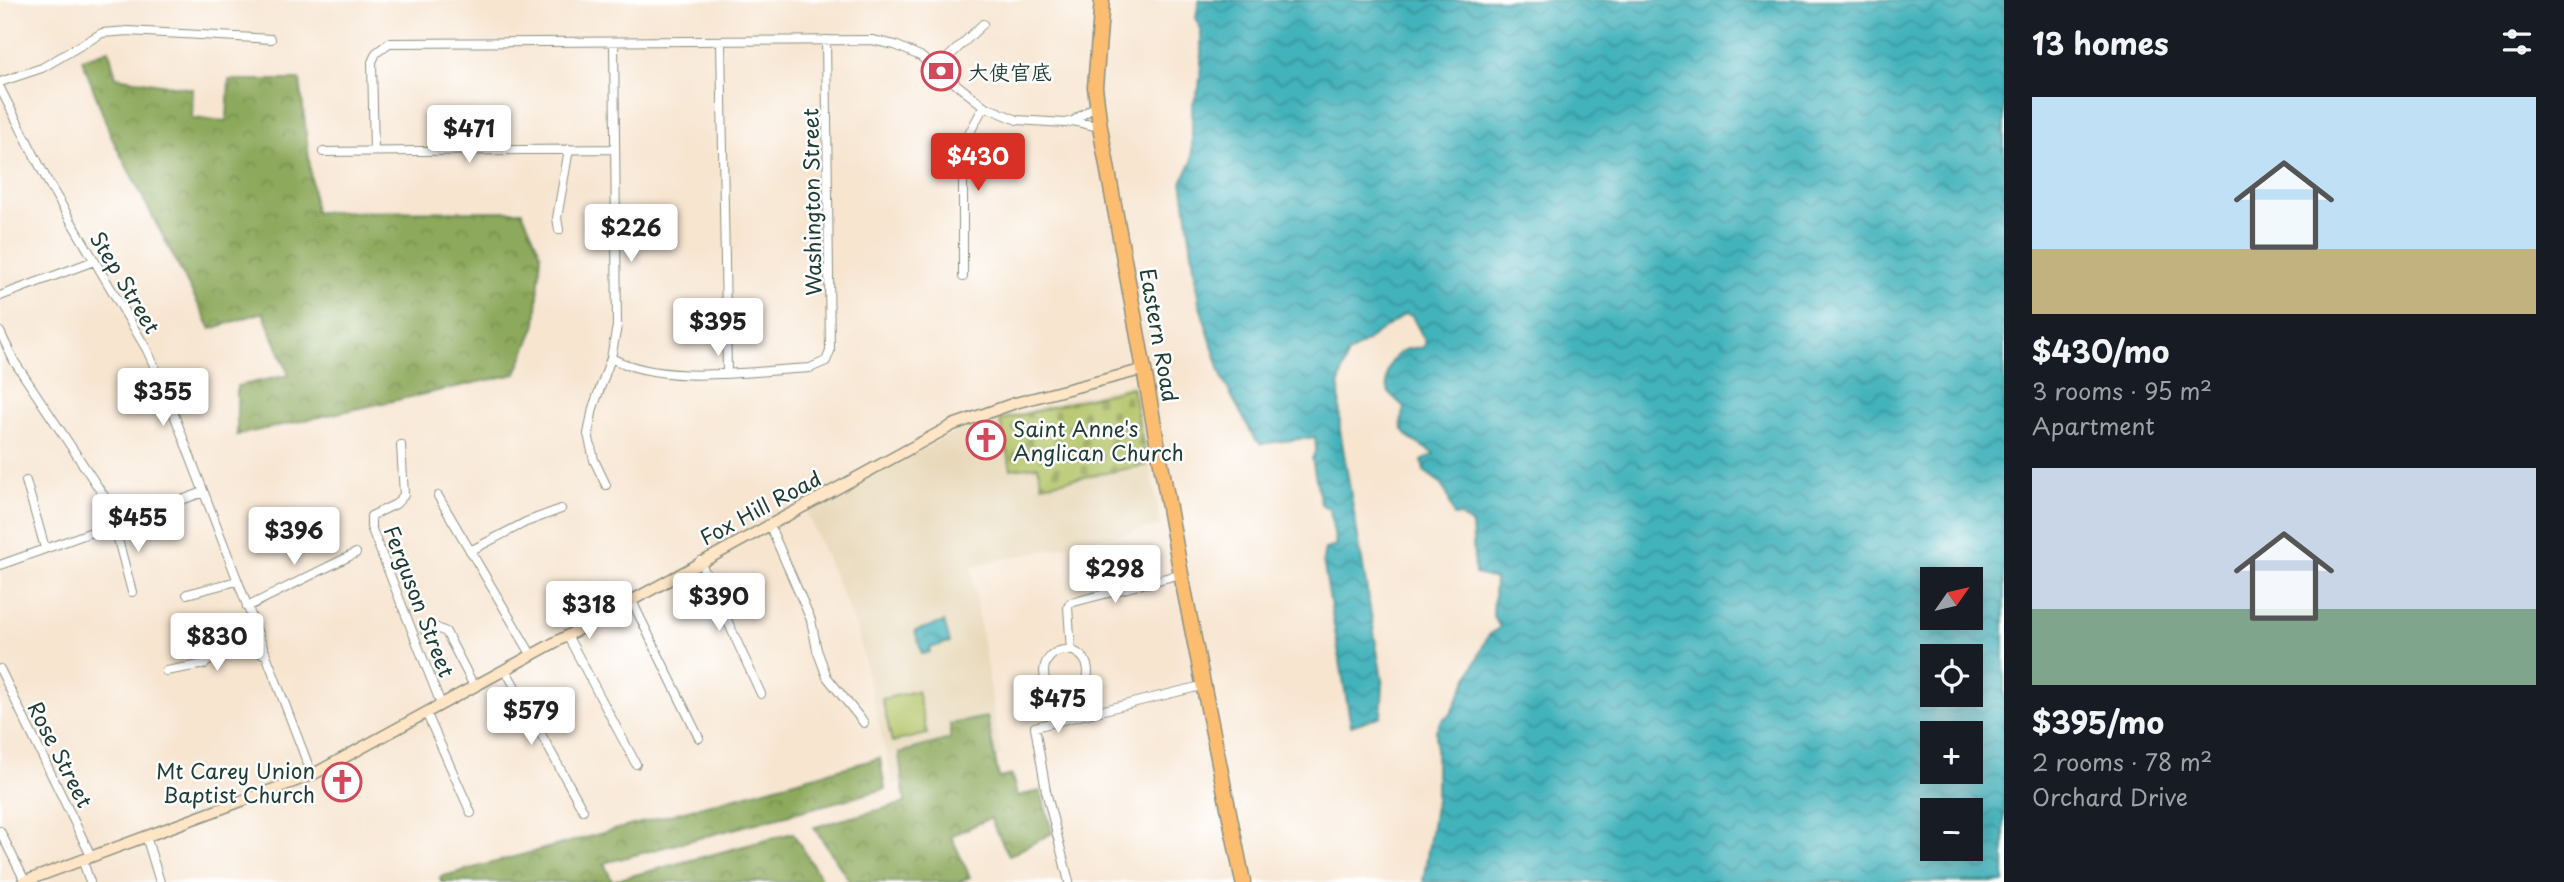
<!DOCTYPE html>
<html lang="en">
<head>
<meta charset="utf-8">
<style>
	body { margin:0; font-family:"Playpen Sans","LXGW WenKai TC",sans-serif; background:#20242c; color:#f1f3f6; height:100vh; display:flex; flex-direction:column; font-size:26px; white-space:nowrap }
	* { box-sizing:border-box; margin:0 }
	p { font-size:23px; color:#9ea1a6 }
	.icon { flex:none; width:38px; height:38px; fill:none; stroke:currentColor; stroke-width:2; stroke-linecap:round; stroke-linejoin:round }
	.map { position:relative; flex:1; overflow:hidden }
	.drawer { display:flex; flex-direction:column; background:#171b24; width:560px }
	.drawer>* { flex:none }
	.needle { width:46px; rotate:56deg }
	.fabs { position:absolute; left:1920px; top:567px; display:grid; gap:14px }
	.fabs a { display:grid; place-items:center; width:63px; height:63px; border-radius:0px; background:#171b24; box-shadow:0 4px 18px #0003; font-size:35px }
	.price { position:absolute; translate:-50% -60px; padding:0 16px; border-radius:7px; background:#fff; color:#222; font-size:23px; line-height:46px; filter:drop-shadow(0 2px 4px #0008) }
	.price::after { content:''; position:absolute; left:50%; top:42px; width:21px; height:16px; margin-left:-10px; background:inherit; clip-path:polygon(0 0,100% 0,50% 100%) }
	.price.current { background:#d93025; color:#fff }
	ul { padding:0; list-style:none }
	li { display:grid; align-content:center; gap:14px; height:371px; padding:0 28px }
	li span { display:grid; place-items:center; height:217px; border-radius:0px; color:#555 }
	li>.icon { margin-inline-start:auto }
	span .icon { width:126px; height:126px; fill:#fffc; stroke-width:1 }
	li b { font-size:30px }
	h2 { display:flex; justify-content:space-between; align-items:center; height:84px; padding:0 28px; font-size:30px }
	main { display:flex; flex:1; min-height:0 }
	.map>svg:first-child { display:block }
	.built { fill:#e8d9ba }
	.forest { fill:url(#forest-crowns); stroke:#567348; stroke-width:2 }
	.cemetery { fill:url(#cemetery-stones); stroke:#68804d; stroke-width:2 }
	.park { fill:#b2c366; stroke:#68804d; stroke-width:2 }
	.water { fill:url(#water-waves); stroke:#307878; stroke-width:2; fill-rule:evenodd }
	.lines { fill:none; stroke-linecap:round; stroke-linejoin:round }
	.street-casing { stroke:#8b9182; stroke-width:10 }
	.secondary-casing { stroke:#8b9182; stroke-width:13 }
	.highway-casing { stroke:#8b9182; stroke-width:17 }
	.street { stroke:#fff; stroke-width:8 }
	.secondary { stroke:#fee5c5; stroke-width:10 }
	.highway { stroke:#fcbd6f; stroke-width:14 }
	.labels { text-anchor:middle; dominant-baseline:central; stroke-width:5; stroke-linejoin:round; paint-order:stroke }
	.poi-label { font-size:21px; fill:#1f3d34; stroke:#fff; text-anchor:start }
	.street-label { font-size:21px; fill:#1f3d34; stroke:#fff }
</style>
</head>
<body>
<main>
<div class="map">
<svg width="2004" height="882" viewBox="0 0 2004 882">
	<defs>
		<pattern id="forest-crowns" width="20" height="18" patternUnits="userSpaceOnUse" patternTransform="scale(1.75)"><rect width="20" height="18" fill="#8da95b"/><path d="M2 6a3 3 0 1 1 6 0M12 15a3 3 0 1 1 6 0" fill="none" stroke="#738b4c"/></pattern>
		<pattern id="cemetery-stones" width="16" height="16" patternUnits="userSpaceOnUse" patternTransform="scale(1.75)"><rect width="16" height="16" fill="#b2c366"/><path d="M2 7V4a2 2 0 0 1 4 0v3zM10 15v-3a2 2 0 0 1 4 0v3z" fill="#90a055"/></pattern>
		<pattern id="water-waves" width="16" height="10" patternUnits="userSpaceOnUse" patternTransform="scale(1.75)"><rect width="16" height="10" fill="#42b2bb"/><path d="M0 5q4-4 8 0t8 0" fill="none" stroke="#379299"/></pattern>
	</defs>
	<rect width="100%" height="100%" fill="#fff"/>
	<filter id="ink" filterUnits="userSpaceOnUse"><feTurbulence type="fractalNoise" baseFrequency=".0143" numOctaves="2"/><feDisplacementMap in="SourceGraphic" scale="14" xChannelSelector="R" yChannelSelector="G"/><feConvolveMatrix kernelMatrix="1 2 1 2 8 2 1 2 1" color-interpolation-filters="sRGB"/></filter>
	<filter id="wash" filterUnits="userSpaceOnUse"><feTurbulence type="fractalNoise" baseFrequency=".00686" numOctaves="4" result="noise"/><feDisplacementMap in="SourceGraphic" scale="28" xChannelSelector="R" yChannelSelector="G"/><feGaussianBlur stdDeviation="1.57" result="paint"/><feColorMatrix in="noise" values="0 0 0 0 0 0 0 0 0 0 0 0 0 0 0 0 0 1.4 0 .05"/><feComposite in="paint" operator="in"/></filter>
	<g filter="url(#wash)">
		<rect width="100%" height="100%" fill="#f7e5d0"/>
		<path class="built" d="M1134,383L1161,526L971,566L1001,756L893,785L857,629L805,509L953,433L992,419Z"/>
		<path class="forest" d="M109,50L116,77L193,89L192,118L227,121L229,80H300L315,212L522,211L541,254L536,324L516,374L237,435V386L289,375L263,312L211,329L112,138L82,59Z
			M987,717L999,778L1012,775L1017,796L1041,791L1052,833L1009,856L990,818L951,836L970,877L960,882H850L814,827L905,803L899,753L950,739V724Z
			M880,758L885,789L604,863L612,881L793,833L823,882H441L440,877Z"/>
		<path class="cemetery" d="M1132,387L1147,465L1042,485L1038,466L1011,469L1000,420Z"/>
		<path class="park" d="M917,691L927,734L892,742L882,699Z"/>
		<path class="water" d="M1199,0H2004V882H1423L1436,800V730L1442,720L1451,713L1488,636L1500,627L1493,616L1495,579L1475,574L1472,525L1460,516H1454L1447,494L1439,482L1424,471L1422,461L1434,454C1417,441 1392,436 1405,408L1389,393C1381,369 1396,345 1422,348L1426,343L1412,316L1405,314L1347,355L1339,384L1340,430L1383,685L1381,716L1351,726L1323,560L1325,549L1336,546L1330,510L1321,504L1312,459L1316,449L1315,437L1261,444L1255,439L1223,380L1199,303L1182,180L1192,162V106L1199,88L1201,65V31L1196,18ZM1932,579H1970V618H1932ZM1932,656H1970V695H1932ZM1932,733H1970V772H1932ZM1932,810H1970V849H1932Z
			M944,622L950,642L929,648L930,652L922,654L915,631Z"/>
	</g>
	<g filter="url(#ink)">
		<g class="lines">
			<defs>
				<path id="street" d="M721,42L727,372
					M938,67L983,24
					M0,82L42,68L102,33L128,31L271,39
					M0,88L48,182L147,350L162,383L312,775
					M1073,121L1100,127
					M374,151L372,62L376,53L389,43L872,40L895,45L920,56L984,106L1017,120L1065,123L1073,121L1097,105
					M323,152L615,149
					M559,230L557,218L569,149
					M963,277V156L969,134L984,106
					M0,296L94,261
					M0,332L14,361L108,502L132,592
					M611,358C666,386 749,371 810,368L826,361L830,351L826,40
					M401,445L404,495L396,504L371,516V527L441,704
					M26,481L45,548
					M606,485L594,460L588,434L593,408L611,358L617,326L614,42
					M438,496L531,654
					M769,524L811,620L817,650L827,677L864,723
					M470,551L526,522L561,509
					M700,561L761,694
					M0,565L201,493
					M187,594L237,581
					M631,599L699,738
					M247,607L356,553
					M425,631L435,627L446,632L474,686
					M567,635L636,764
					M1044 672a22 22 0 1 1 44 0a22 22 0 1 1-44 0Z
					M1071,651L1068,607L1070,603L1181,574
					M0,669L91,856
					M505,669L583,810
					M166,671L205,664L222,647L236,645L266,655
					M1070,694L1077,715
					M426,712L471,813
					M0,831L25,881
					M146,836L160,882
					M82,859L90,882
					M1069,882L1046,791L1035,727L1205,685"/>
				<path id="secondary" d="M23,882L312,775L953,425L1015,403L1145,369"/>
				<path id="highway" d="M1102,0L1095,87L1100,127L1181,574L1243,882"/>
			</defs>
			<use href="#street" class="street-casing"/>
			<use href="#secondary" class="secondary-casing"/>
			<use href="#highway" class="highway-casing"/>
			<use href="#street" class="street"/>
			<use href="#secondary" class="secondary"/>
			<use href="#highway" class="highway"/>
		</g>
	</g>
	<defs>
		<symbol id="bank-ring" viewBox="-11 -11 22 22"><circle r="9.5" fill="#fff" stroke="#d1495b" stroke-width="1.5"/><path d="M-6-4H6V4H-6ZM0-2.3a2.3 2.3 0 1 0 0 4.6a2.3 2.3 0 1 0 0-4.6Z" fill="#d1495b"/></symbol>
		<symbol id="church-ring" viewBox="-11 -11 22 22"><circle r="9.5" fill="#fff" stroke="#d1495b" stroke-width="1.5"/><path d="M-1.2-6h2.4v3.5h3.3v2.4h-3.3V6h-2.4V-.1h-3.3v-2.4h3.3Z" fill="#d1495b"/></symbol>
	</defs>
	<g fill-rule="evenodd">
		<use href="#bank-ring" x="919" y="49" width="44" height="44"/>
		<use href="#church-ring" x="964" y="418" width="44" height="44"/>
		<use href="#church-ring" x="320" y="760" width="44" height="44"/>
	</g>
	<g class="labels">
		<g class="poi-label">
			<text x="968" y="71">大使官底</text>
			<text x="1013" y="428">Saint Anne's<tspan x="1013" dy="24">Anglican Church</tspan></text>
			<text x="315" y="770" text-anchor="end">Mt Carey Union<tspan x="315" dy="24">Baptist Church</tspan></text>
		</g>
		<g class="street-label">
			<text transform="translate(811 202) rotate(-91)">Washington Street</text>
			<text transform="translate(126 282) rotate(59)">Step Street</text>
			<text transform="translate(1160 335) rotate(80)">Eastern Road</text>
			<text transform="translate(760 507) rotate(-28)">Fox Hill Road</text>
			<text transform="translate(420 601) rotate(69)">Ferguson Street</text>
			<text transform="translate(61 754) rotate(63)">Rose Street</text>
		</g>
	</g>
</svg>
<div class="fabs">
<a><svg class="needle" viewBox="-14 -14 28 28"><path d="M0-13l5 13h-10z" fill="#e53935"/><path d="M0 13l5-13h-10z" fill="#9ea1a6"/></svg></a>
<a><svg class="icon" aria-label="locate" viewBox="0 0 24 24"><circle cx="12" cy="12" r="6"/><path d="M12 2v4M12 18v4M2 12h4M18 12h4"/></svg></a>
<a>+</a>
<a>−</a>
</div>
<b class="price" style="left:469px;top:165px">$471</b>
<b class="price current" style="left:978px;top:193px">$430</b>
<b class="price" style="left:631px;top:264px">$226</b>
<b class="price" style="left:718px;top:358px">$395</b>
<b class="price" style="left:163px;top:428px">$355</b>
<b class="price" style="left:138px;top:554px">$455</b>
<b class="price" style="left:294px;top:567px">$396</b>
<b class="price" style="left:1115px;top:605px">$298</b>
<b class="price" style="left:719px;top:633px">$390</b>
<b class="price" style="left:589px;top:641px">$318</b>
<b class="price" style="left:217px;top:673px">$830</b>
<b class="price" style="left:1058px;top:735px">$475</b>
<b class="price" style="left:531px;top:747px">$579</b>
</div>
<section class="drawer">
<h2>13 homes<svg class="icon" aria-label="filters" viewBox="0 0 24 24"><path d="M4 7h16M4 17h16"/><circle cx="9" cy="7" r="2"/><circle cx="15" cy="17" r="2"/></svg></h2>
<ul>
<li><span style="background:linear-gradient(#bfe0f5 70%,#c2b280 0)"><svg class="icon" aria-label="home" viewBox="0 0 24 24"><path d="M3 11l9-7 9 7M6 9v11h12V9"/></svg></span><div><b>$430/mo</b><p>3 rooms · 95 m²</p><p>Apartment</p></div></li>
<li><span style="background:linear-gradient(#c9d6e8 65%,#7fa58c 0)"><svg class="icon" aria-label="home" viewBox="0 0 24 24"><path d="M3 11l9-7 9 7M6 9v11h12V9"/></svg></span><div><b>$395/mo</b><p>2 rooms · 78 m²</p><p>Orchard Drive</p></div></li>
</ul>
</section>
</main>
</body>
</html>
